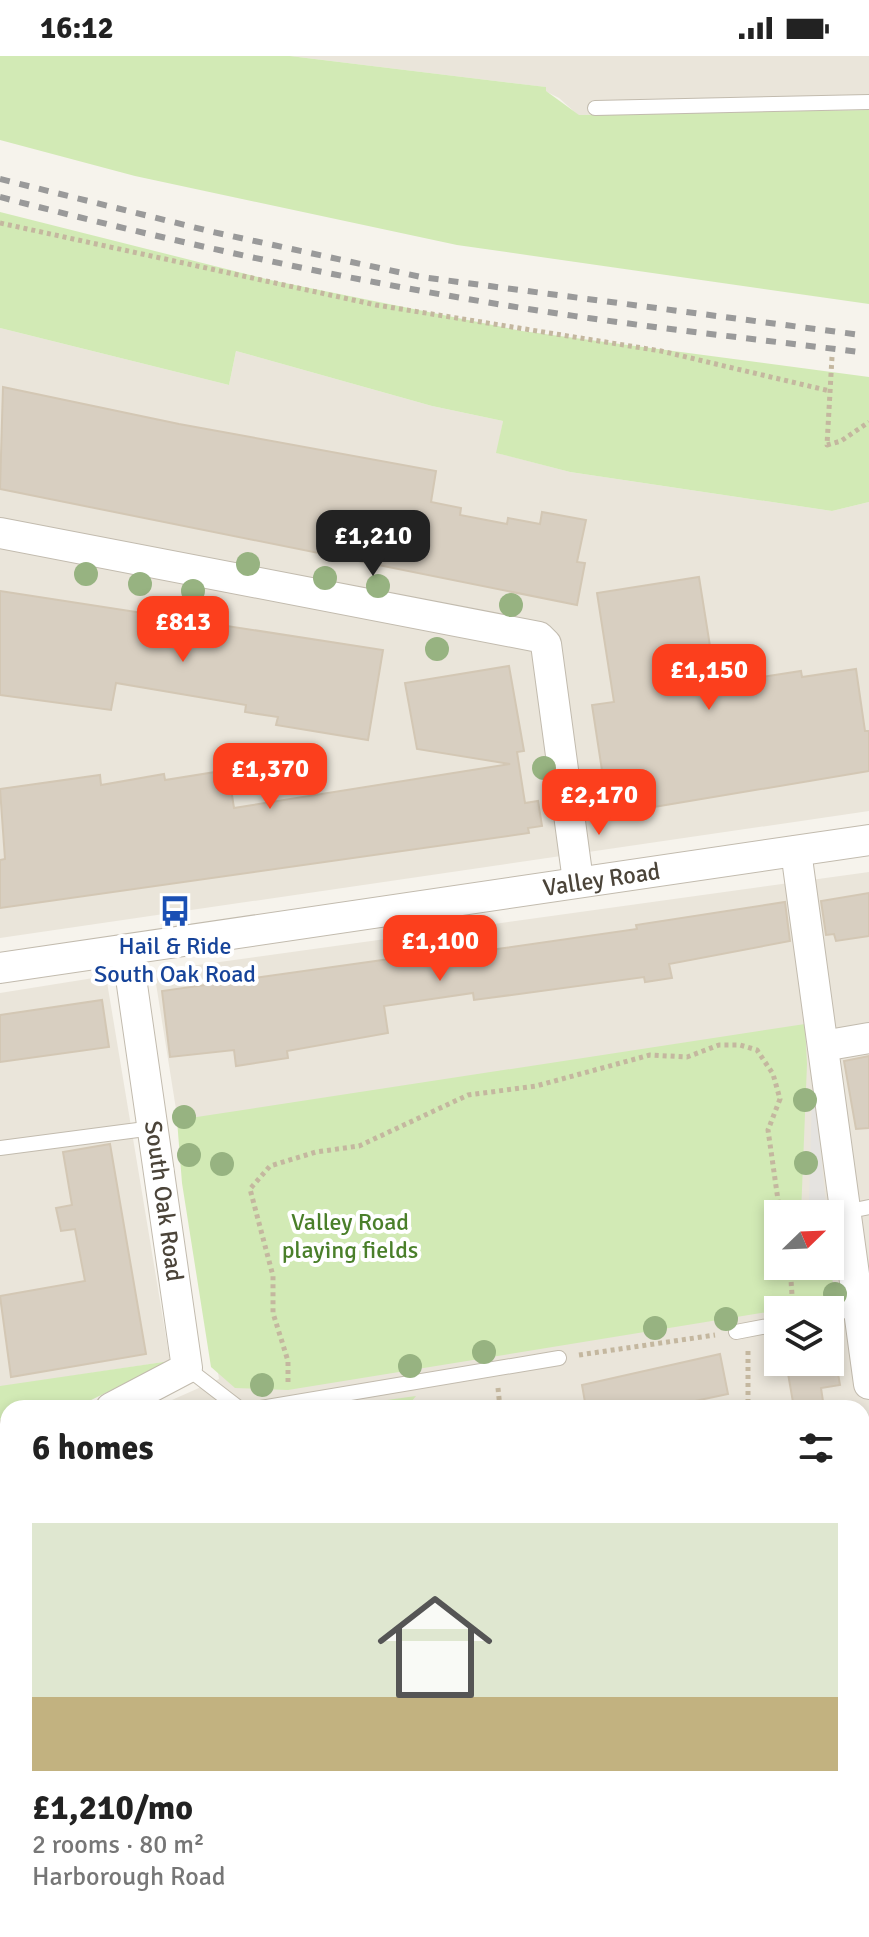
<!DOCTYPE html>
<html lang="en">
<head>
<meta charset="utf-8">
<style>
	body { margin:0; font-family:Signika,sans-serif; background:#f6f6f6; color:#222; height:100vh; display:flex; flex-direction:column; font-size:30px; white-space:nowrap }
	* { box-sizing:border-box; margin:0 }
	p { font-size:26px; color:#767676 }
	.icon { flex:none; width:44px; height:44px; fill:none; stroke:currentColor; stroke-width:2; stroke-linecap:round; stroke-linejoin:round }
	.map { position:relative; flex:1; overflow:hidden }
	.panel { position:absolute; left:0px; top:1344px; width:870px; height:538px; display:flex; flex-direction:column; background:#fff; border-radius:24px 24px 0 0; box-shadow:0 4px 12px #0003 }
	.panel>* { flex:none }
	.needle { width:52px; rotate:67deg }
	.fabs { position:absolute; left:764px; top:1144px; display:grid; gap:16px }
	.fabs a { display:grid; place-items:center; width:80px; height:80px; border-radius:0px; background:#fff; box-shadow:0 4px 12px #0003; font-size:40px }
	.price { position:absolute; translate:-50% -68px; padding:0 18px; border-radius:16px; background:#fc3f1d; color:#fff; font-size:26px; line-height:52px; filter:drop-shadow(0 2px 4px #0008) }
	.price::after { content:''; position:absolute; left:50%; top:48px; width:24px; height:18px; margin-left:-12px; background:inherit; clip-path:polygon(0 0,100% 0,50% 100%) }
	.price.active { background:#222; color:#fff }
	ul { padding:0; list-style:none }
	li { display:grid; align-content:center; gap:16px; height:424px; padding:0 32px }
	li+li { border-top:2px solid #e0e0e0 }
	li span { display:grid; place-items:center; height:248px; border-radius:0px; color:#555 }
	li>.icon { margin-inline-start:auto }
	span .icon { width:144px; height:144px; fill:#fffc; stroke-width:1 }
	li b { font-size:34px }
	h2 { display:flex; justify-content:space-between; align-items:center; height:96px; padding:0 32px; font-size:34px }
	.status { display:flex; justify-content:space-between; align-items:center; height:56px; padding:0 40px; background:#fff; direction:ltr }
	.status svg { height:22px; fill:currentColor }
	.map>svg:first-child { display:block }
	.residential { fill:#eae5da; fill-rule:evenodd }
	.education { fill:#efe8d6 }
	.green { fill:#d2eab5 }
	.parking { fill:#e5e3e0 }
	.building { fill:#d8cfc1; stroke:#d3c7b4; stroke-width:2 }
	.lines { fill:none; stroke-linecap:round; stroke-linejoin:round }
	.lane-casing { stroke:#c2bbae; stroke-width:16 }
	.street-casing { stroke:#c2bbae; stroke-width:32 }
	.path { stroke:#c4b79f; stroke-width:5; stroke-dasharray:4 4; stroke-linecap:butt }
	.lane { stroke:#fff; stroke-width:14 }
	.street { stroke:#fff; stroke-width:30 }
	.rail { stroke:#9a9a9a; stroke-width:6; stroke-dasharray:10 10; stroke-linecap:butt }
	.tree { fill:#97b381 }
	.labels { text-anchor:middle; dominant-baseline:central; stroke-width:8; stroke-linejoin:round; paint-order:stroke }
	.street-label { font-size:24px; fill:#4b4439; stroke:#fff }
	.transit-label { font-size:24px; fill:#164399; stroke:#fff }
	.park-label { font-size:24px; fill:#4a7f2a; stroke:#fff }
</style>
</head>
<body>
<div class="status"><b>16:12</b><svg viewBox="0 0 49 12"><path d="M0 12V9h3v3zM5 12V6h3v6zM10 12V3h3v9zM15 12V0h3v12zM26 1h20v11H26zM47 4h2v5h-2z"/></svg></div>
<div class="map">
<svg width="869" height="1881" viewBox="0 0 869 1881">
	<rect width="100%" height="100%" fill="#f6f3ec"/>
	<path class="residential" d="M290,0H869V54L578,59L559,42L545,35V31Z
		M0,272L229,329L236,295L432,350L503,365L497,397L570,416L832,455L869,446V755L0,882Z
		M869,816V1881H540L538,1874H862V1352H154L219,1323L154,915ZM778,1158H830V1210H778ZM778,1254H830V1306H778Z
		M106,920L170,1305L0,1331V937Z
		M0,1388L8,1392V1874H230L204,1881H0Z"/>
	<path class="education" d="M230,1874H538L540,1881H204Z"/>
	<path class="green" d="M0,0H290L546,31V35L579,59L869,54V248L457,189L135,120L0,84Z
		M0,156L270,224L522,275L869,321V446L832,455L570,416L496,397L503,365L432,350L236,295L229,329L0,272Z
		M805,968L807,1008L801,1158H778V1210H830V1205L833,1228L817,1248L288,1334L235,1332L211,1311L182,1127L177,1064Z
		M170,1305L75,1352H8V1392L0,1388V1330Z
		M416,1340L406,1352H329Z"/>
	<path class="parking" d="M815,1038L827,1158H811L809,1145L812,1039Z"/>
	<path class="building" d="M3,331L179,368L436,415L431,446L461,452L460,459L507,468L508,462L540,468L542,456L586,464L577,506L585,507L577,549L0,433Z
		M699,521L716,628L801,615L802,621L856,613L865,675H869V715L600,760L594,723L603,721L592,649L614,646L597,537Z
		M0,535L383,594L368,684L276,669L278,661L245,656L246,649L116,627L111,654L0,639Z
		M509,610L524,695L517,696L525,747L538,745L542,770L528,772L529,777L0,852V804L5,803L0,733L100,719L101,729L164,718L165,724L228,714L234,752L510,708L417,693L405,627Z
		M869,837V880L836,885L834,878L826,879L821,845Z
		M785,846L790,885L669,908L672,922L645,926L644,921L474,944L473,937L384,950L388,977L287,995L288,1002L236,1010L234,994L170,1001L162,935L490,889V894L637,873L636,869Z
		M102,944L109,991L0,1006V959Z
		M869,1000V1072L856,1073L844,1005Z
		M110,1088L146,1298L11,1321L0,1240L85,1225L75,1173L61,1175L56,1152L72,1149L63,1096Z
		M720,1298L728,1338L662,1352H586L582,1329Z
		M786,1306H836L840,1329L821,1332L824,1352H794Z"/>
	<g class="lines">
		<defs>
			<path id="lane" d="M595,52L869,46
				M0,1092L153,1072
				M845,1156L869,1151
				M830,1258L856,1253
				M736,1276L778,1268
				M187,1312L239,1352
				M261,1352L559,1302"/>
			<g id="street">
				<path d="M0,477L539,581L546,588L578,825"/>
				<path d="M796,795L869,1328"/>
				<path id="s1" d="M0,912L869,784"/>
				<path d="M823,990L869,982"/>
				<path d="M111,1352L187,1312L127,894"/>
				<path d="M862,1481L869,1462"/>
				<path d="M0,1556L8,1560"/>
				<path d="M0,1679L8,1660"/>
				<path d="M0,1714L8,1717"/>
				<path d="M862,1826L869,1820"/>
				<path d="M862,1870L869,1878"/>
			</g>
		</defs>
		<use href="#lane" class="lane-casing"/>
		<use href="#street" class="street-casing"/>
		<path class="path" d="M0,167L376,249L661,295L830,335
			M832,301L827,389L841,385L869,366
			M790,1210L793,1253
			M748,1295V1352
			M579,1299L715,1279
			M288,1326V1305L273,1257V1220L250,1133L270,1110L316,1096L359,1090L468,1039L536,1030L650,999L687,1001L719,989H740L757,994L773,1018L780,1043L768,1074L780,1158
			M498,1332L500,1352
			M0,1365L8,1369"/>
		<use href="#lane" class="lane"/>
		<use href="#street" class="street"/>
		<path class="rail" d="M0,123L213,176L421,221L861,279
			M0,141C172,186 346,224 522,252C634,270 747,282 859,296"/>
	</g>
	<g class="tree">
		<circle cx="248" cy="508" r="12"/>
		<circle cx="86" cy="518" r="12"/>
		<circle cx="325" cy="522" r="12"/>
		<circle cx="140" cy="528" r="12"/>
		<circle cx="378" cy="530" r="12"/>
		<circle cx="193" cy="535" r="12"/>
		<circle cx="511" cy="549" r="12"/>
		<circle cx="437" cy="593" r="12"/>
		<circle cx="544" cy="712" r="12"/>
		<circle cx="591" cy="752" r="12"/>
		<circle cx="805" cy="1044" r="12"/>
		<circle cx="184" cy="1061" r="12"/>
		<circle cx="189" cy="1099" r="12"/>
		<circle cx="806" cy="1107" r="12"/>
		<circle cx="222" cy="1108" r="12"/>
		<circle cx="835" cy="1238" r="12"/>
		<circle cx="726" cy="1263" r="12"/>
		<circle cx="655" cy="1272" r="12"/>
		<circle cx="484" cy="1296" r="12"/>
		<circle cx="410" cy="1310" r="12"/>
		<circle cx="262" cy="1329" r="12"/>
	</g>
	<defs>
		<symbol id="bus-bare" viewBox="-9 -9 18 18"><path d="M-5-6H5V4H4V6H2V4H-2V6H-4V4H-5ZM-3.5-4V0h7V-4ZM-3.5 1.2v1.5H-2V1.2ZM2 1.2v1.5H3.5V1.2Z" fill="#1a4fb4" stroke="#fff" stroke-width="2.5" paint-order="stroke"/></symbol>
	</defs>
	<g fill-rule="evenodd">
		<use href="#bus-bare" x="153" y="833" width="44" height="44"/>
	</g>
	<g class="labels">
		<g class="street-label">
			<text stroke="none"><textPath href="#s1" startOffset="608">Valley Road</textPath></text>
			<text transform="translate(164 1145) rotate(82)">South Oak Road</text>
		</g>
		<g class="transit-label">
			<text x="175" y="890">Hail &amp; Ride<tspan x="175" dy="28">South Oak Road</tspan></text>
		</g>
		<g class="park-label">
			<text x="350" y="1166">Valley Road<tspan x="350" dy="28">playing fields</tspan></text>
		</g>
	</g>
</svg>
<div class="fabs">
<a><svg class="needle" viewBox="-14 -14 28 28"><path d="M0-13l5 13h-10z" fill="#e53935"/><path d="M0 13l5-13h-10z" fill="#767676"/></svg></a>
<a><svg class="icon" aria-label="layers" viewBox="0 0 24 24"><path d="M12 4l9 5-9 5-9-5zM3 14l9 5 9-5"/></svg></a>
</div>
<b class="price active" style="left:373px;top:522px">£1,210</b>
<b class="price" style="left:183px;top:608px">£813</b>
<b class="price" style="left:709px;top:656px">£1,150</b>
<b class="price" style="left:270px;top:755px">£1,370</b>
<b class="price" style="left:599px;top:781px">£2,170</b>
<b class="price" style="left:440px;top:927px">£1,100</b>
<section class="panel">
<h2>6 homes<svg class="icon" aria-label="filters" viewBox="0 0 24 24"><path d="M4 7h16M4 17h16"/><circle cx="9" cy="7" r="2"/><circle cx="15" cy="17" r="2"/></svg></h2>
<ul>
<li><span style="background:linear-gradient(#dfe7d0 70%,#c2b280 0)"><svg class="icon" aria-label="home" viewBox="0 0 24 24"><path d="M3 11l9-7 9 7M6 9v11h12V9"/></svg></span><div><b>£1,210/mo</b><p>2 rooms · 80 m²</p><p>Harborough Road</p></div></li>
</ul>
</section>
</div>
</body>
</html>
